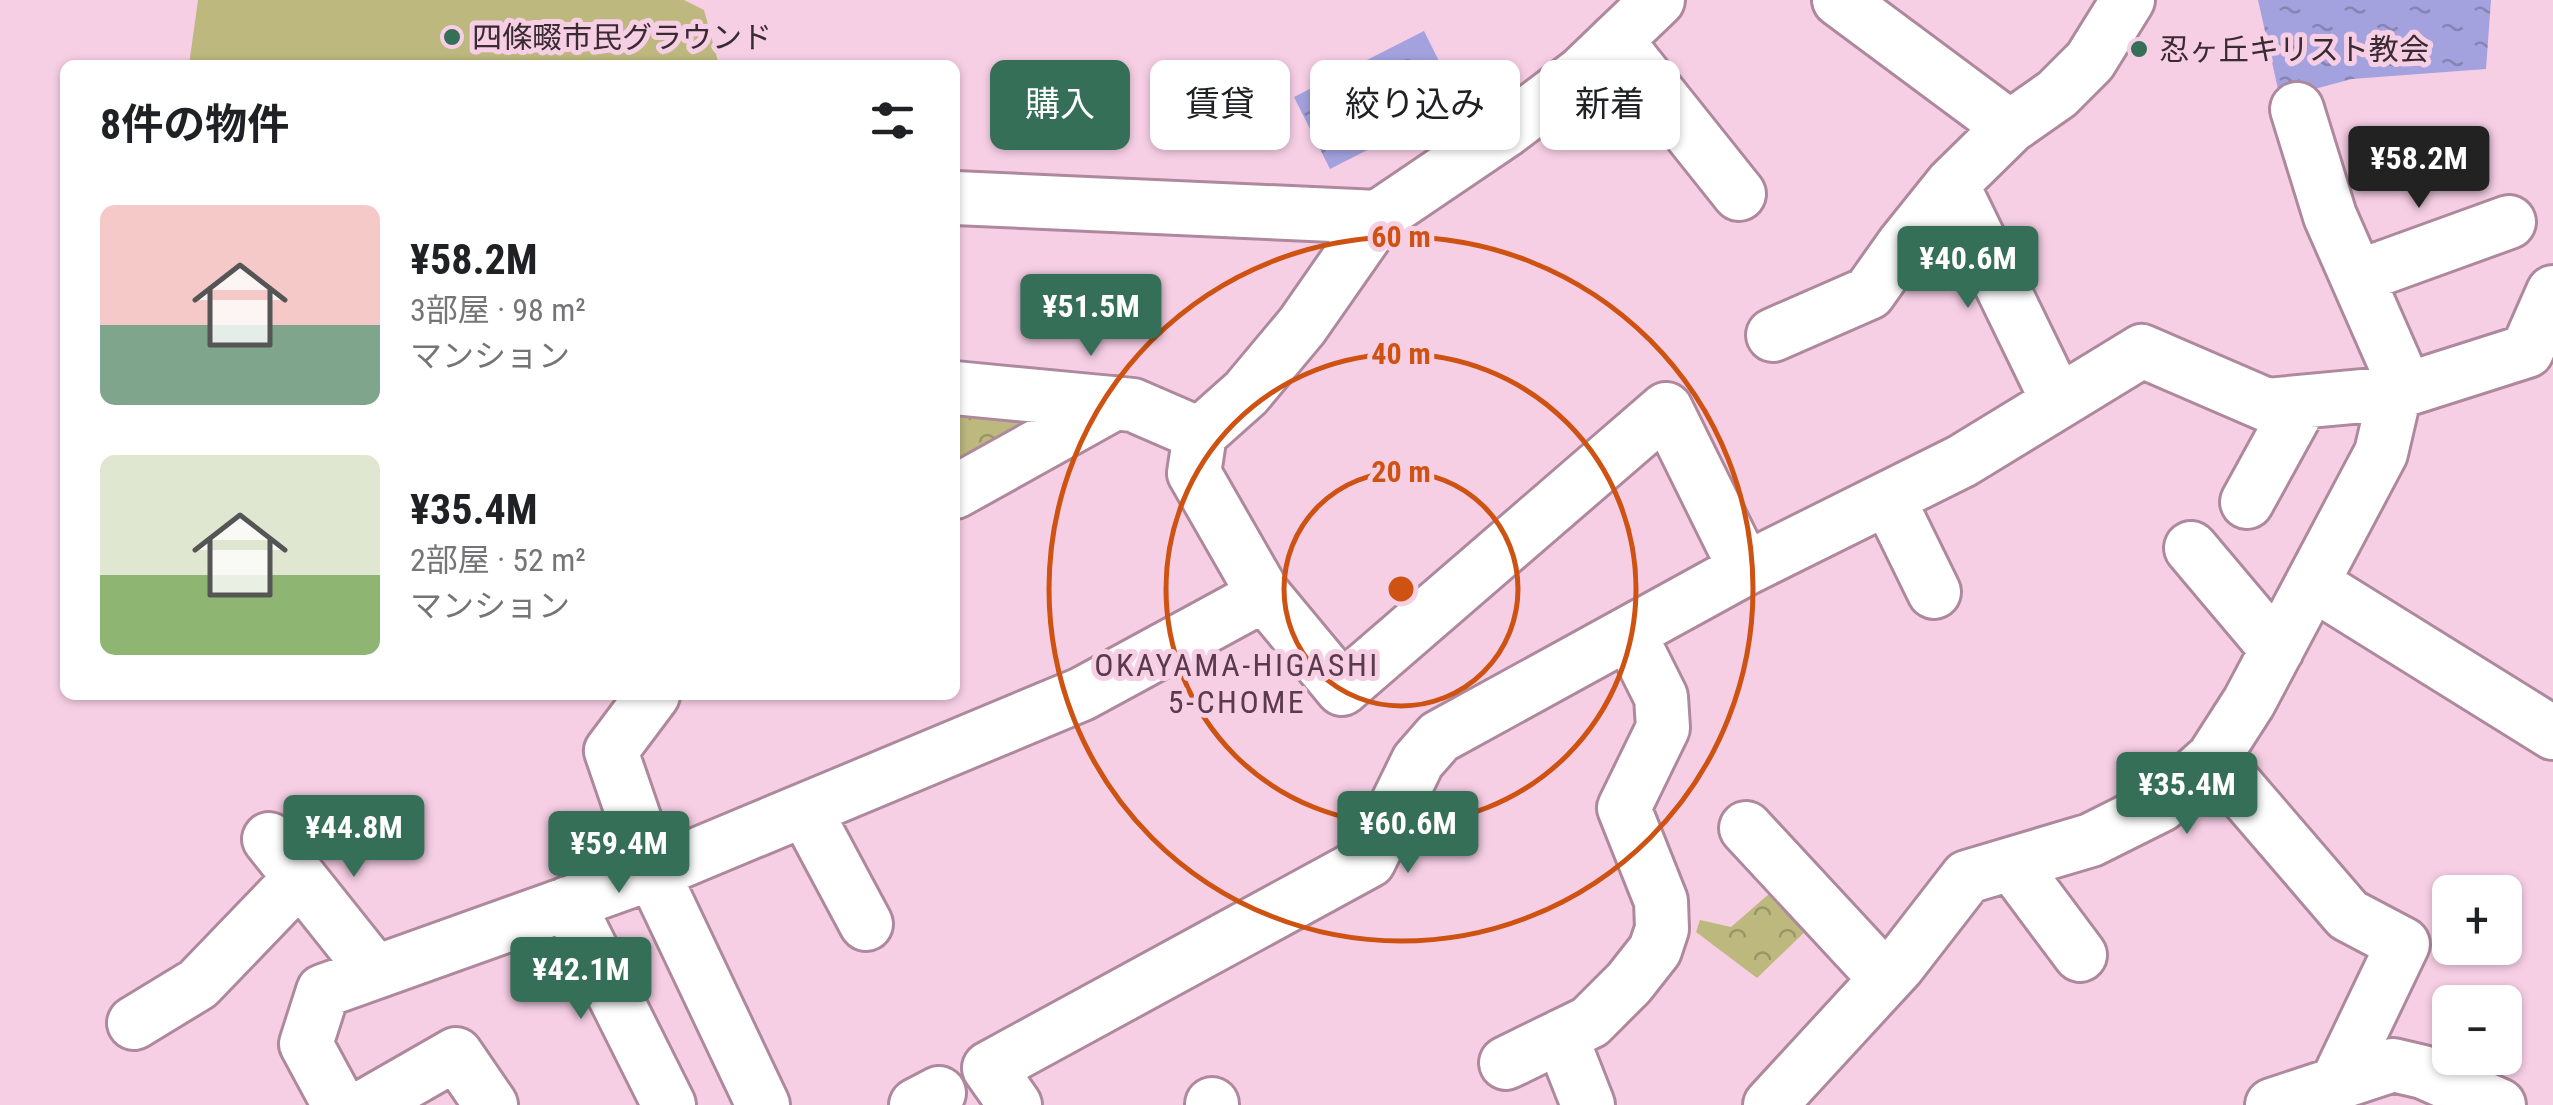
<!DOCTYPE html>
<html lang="ja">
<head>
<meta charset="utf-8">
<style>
	body { margin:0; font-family:"Roboto Condensed","Noto Sans JP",sans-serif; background:#f6f6f6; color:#202124; height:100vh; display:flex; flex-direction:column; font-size:38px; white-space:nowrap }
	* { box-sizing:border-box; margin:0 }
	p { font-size:32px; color:#757577 }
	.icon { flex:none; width:55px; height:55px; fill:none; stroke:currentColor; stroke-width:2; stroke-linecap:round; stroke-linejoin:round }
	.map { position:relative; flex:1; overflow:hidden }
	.details { position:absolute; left:60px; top:60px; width:900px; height:640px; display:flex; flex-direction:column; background:#fff; border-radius:15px; box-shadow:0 2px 8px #0004 }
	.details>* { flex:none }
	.top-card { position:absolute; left:990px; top:60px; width:950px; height:90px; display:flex; gap:20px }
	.tools { position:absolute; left:2432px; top:875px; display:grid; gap:20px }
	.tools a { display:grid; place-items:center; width:90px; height:90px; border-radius:15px; background:#fff; box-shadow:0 2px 8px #0004; font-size:50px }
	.price { position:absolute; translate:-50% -85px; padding:0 22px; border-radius:10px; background:#366f58; color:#fff; font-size:32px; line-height:65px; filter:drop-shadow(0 2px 5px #0008) }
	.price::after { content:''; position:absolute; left:50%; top:60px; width:30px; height:22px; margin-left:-15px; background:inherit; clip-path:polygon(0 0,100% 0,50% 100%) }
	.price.on { background:#222; color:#fff }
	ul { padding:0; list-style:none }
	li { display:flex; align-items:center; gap:30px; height:250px; padding:0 40px }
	li span { display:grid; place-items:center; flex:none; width:280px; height:200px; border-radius:15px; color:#555 }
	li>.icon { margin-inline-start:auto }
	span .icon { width:120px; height:120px; fill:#fffc; stroke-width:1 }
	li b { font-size:42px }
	h2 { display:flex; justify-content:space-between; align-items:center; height:120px; padding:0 40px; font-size:42px }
	.tag { padding:0 35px; border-radius:15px; background:#fff; box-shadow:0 2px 8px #0004; font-size:35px; line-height:90px }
	.tag.on { background:#366f58; color:#fff }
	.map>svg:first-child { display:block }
	.park { fill:url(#park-crowns) }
	.pitch { fill:#bcb87e }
	.water { fill:url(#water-ripples) }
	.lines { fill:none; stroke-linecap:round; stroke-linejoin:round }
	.minor-casing { stroke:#ae899d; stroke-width:58 }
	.minor { stroke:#fff; stroke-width:52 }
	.ring { fill:none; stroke:#ce5212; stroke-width:5 }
	.poi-dot { fill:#366f58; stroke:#f7cfe5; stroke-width:4 }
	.labels { text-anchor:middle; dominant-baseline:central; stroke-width:10; stroke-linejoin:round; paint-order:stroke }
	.poi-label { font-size:30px; fill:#3a2b33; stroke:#f7cfe5; text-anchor:start }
	.neighbourhood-label { font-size:32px; letter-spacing:2.5px; fill:#5a3a4c; stroke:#f7cfe5 }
	.centre { fill:#ce5212; stroke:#f7cfe5; stroke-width:5 }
	.ring-label { font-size:30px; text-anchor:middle; font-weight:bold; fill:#ce5212; stroke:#f7cfe5; stroke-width:10; stroke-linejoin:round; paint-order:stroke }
</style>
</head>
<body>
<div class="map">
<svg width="2553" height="1105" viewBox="0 0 2553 1105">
	<defs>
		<pattern id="park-crowns" width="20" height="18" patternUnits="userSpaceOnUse" patternTransform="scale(2.5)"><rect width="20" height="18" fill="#bcb87e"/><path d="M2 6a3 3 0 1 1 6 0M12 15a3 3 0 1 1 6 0" fill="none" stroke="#9a9668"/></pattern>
		<pattern id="water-ripples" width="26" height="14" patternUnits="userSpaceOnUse" patternTransform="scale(2.5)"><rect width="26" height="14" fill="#a3a2de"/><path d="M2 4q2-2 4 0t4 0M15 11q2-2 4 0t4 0" fill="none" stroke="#8684b5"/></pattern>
	</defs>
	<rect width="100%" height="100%" fill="#f7cfe5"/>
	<path class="park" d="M955,403L1029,407L1037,425L955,471Z
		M1777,887L1814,923L1757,978L1696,932L1700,920L1731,927Z"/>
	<path class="pitch" d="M198,0H684L704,10L719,65H189Z"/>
	<path class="water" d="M2258,0H2491L2486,69L2352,79L2280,98Z
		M1424,31L1460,103L1330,169L1294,97Z"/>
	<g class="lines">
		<defs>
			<path id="minor" d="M1658,0L1582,73L1505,131L1378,217L1302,326L1246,393L1200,434L1194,473L1264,595L1342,689L1666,409L1745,569
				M1839,0L2010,127
				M1616,40L1739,194
				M1952,184L2058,402
				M955,198L1378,217
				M2357,277L2509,222
				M1773,335L1869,293L1903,245L1952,184L2010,127L2057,94L2090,61L2128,0
				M955,388L1133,405L1200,434
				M955,492L1115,403
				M1888,498L1934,592
				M2247,502L2302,402
				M2191,548L2277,650
				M2312,583L2553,733
				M653,695L611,751L653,873L763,1105
				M2213,758L2348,915L2403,944L2336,1084
				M805,810L866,924
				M1746,828L1886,979
				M269,839L375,972
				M2012,864L2080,955
				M568,903L669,1105
				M134,1023L198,984L300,878
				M1561,1036L1588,1105
				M1506,1063L1590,1022L1629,983L1655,950L1662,929L1661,901L1624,808L1663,728L1661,697L1629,633
				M1212,1104V1105
				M339,1105L306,1044L323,991L653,873L1082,694L1264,595
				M367,1105L456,1054L491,1105
				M916,1105L939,1093
				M1015,1105L989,1068L1369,861L1418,761L1439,737L1745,569L1962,461L2142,351L2267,405L2395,393L2527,351L2553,292
				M1770,1105L1898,966L1967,877L2091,840L2161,805L2213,758L2249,702L2381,453L2395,393L2396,366L2330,216L2297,109
				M2272,1105L2393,1065L2423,1072L2499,1105"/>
		</defs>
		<use href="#minor" class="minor-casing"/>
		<use href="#minor" class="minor"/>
	</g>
	<g class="ring">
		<circle cx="1401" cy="589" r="117"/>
		<circle cx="1401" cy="589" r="235"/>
		<circle cx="1401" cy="589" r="352"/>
	</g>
	<g class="poi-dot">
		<circle cx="452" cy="37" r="10"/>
		<circle cx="2139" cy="49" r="10"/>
	</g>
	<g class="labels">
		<g class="poi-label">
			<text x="472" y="37">四條畷市民グラウンド</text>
			<text x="2159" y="49">忍ヶ丘キリスト教会</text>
		</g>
		<g class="neighbourhood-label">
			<text x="1237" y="665">OKAYAMA-HIGASHI<tspan x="1237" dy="37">5-CHOME</tspan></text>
		</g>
	</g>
	<circle cx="1401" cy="589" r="15" class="centre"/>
	<g class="ring-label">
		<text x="1401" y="247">60 m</text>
		<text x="1401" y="364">40 m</text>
		<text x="1401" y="482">20 m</text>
	</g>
</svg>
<div class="tools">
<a>+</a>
<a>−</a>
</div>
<b class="price on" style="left:2419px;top:211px">¥58.2M</b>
<b class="price" style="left:1968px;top:311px">¥40.6M</b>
<b class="price" style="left:1091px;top:359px">¥51.5M</b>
<b class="price" style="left:2187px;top:837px">¥35.4M</b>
<b class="price" style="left:1408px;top:876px">¥60.6M</b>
<b class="price" style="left:354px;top:880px">¥44.8M</b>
<b class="price" style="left:619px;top:896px">¥59.4M</b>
<b class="price" style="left:581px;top:1022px">¥42.1M</b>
<div class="top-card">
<a class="tag on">購入</a>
<a class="tag">賃貸</a>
<a class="tag">絞り込み</a>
<a class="tag">新着</a>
</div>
<section class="details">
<h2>8件の物件<svg class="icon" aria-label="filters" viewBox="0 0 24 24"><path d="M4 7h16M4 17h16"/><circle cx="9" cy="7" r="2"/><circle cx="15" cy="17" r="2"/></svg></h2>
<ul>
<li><span style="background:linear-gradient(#f6c9c9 60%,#7fa58c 0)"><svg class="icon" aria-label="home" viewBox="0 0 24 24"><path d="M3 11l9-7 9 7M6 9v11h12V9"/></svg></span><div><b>¥58.2M</b><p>3部屋 · 98 m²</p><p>マンション</p></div></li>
<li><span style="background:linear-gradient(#dfe7d0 60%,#8fb573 0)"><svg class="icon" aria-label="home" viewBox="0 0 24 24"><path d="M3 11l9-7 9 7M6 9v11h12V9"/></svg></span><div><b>¥35.4M</b><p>2部屋 · 52 m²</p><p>マンション</p></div></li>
</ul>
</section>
</div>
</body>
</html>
